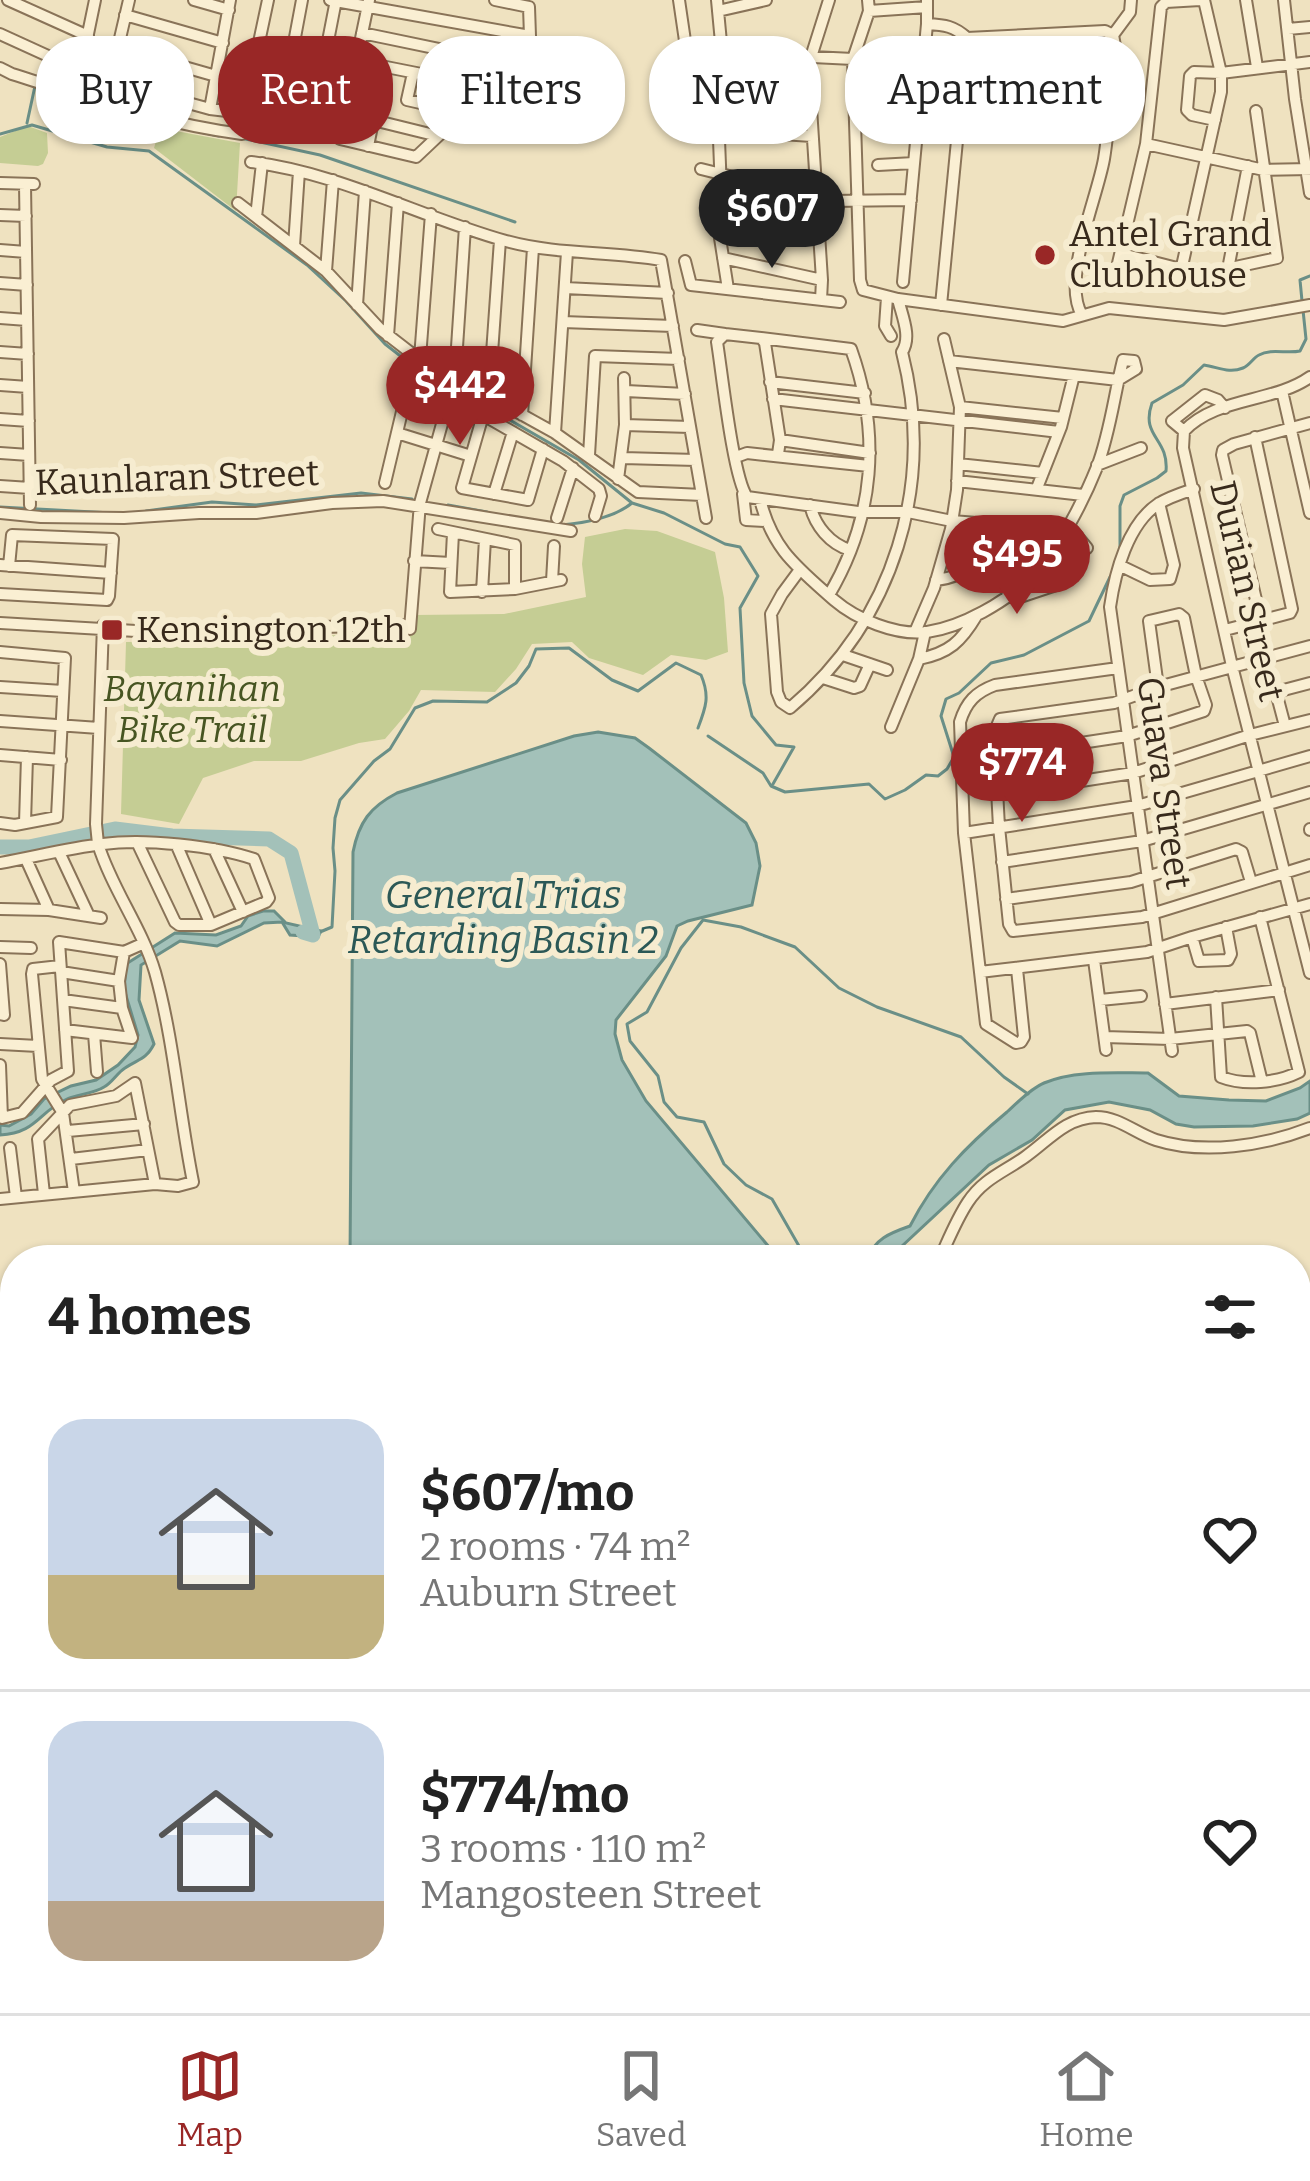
<!DOCTYPE html>
<html lang="en">
<head>
<meta charset="utf-8">
<style>
	body { margin:0; font-family:Bitter,serif; background:#f2f2f2; color:#222; height:100vh; display:flex; flex-direction:column; font-size:45px; white-space:nowrap }
	* { box-sizing:border-box; margin:0 }
	p { font-size:39px; color:#767676 }
	.icon { flex:none; width:66px; height:66px; fill:none; stroke:currentColor; stroke-width:2; stroke-linecap:round; stroke-linejoin:round }
	.map { position:relative; flex:1; overflow:hidden }
	.drawer { position:absolute; left:0px; top:1245px; width:1311px; height:768px; display:flex; flex-direction:column; background:#fff; border-radius:48px 48px 0 0; box-shadow:0 3px 9px #0004 }
	.drawer>* { flex:none }
	.hud { position:absolute; left:36px; top:36px; width:1239px; height:108px; display:flex; gap:24px }
	.price { position:absolute; translate:-50% -102px; padding:0 27px; border-radius:42px; background:#992726; color:#fff; font-size:39px; line-height:78px; filter:drop-shadow(0 3px 6px #0008) }
	.price::after { content:''; position:absolute; left:50%; top:72px; width:36px; height:27px; margin-left:-18px; background:inherit; clip-path:polygon(0 0,100% 0,50% 100%) }
	.price.on { background:#222; color:#fff }
	ul { padding:0; list-style:none }
	li { display:flex; align-items:center; gap:36px; height:300px; padding:0 48px }
	li+li { border-top:3px solid #e0e0e0 }
	li span { display:grid; place-items:center; flex:none; width:336px; height:240px; border-radius:36px; color:#555 }
	li>.icon { margin-inline-start:auto }
	span .icon { width:144px; height:144px; fill:#fffc; stroke-width:1 }
	li b { font-size:51px }
	h2 { display:flex; justify-content:space-between; align-items:center; height:144px; padding:0 48px; font-size:51px }
	.tag { padding:0 42px; border-radius:48px; background:#fff; box-shadow:0 3px 9px #0004; font-size:42px; line-height:108px }
	.tag.on { background:#992726; color:#fff }
	.tab-bar { display:flex; justify-content:space-around; align-items:center; height:168px; border-top:3px solid #e0e0e0; background:#fff; font-size:33px; color:#767676 }
	.tab-bar a { display:grid; justify-items:center; gap:6px }
	.tab-bar .on { color:#992726 }
	.map>svg:first-child { display:block }
	.green { fill:#c5cd94 }
	.water { fill:#a3c1b9; stroke:#6a8f87; stroke-width:3 }
	.lines { fill:none; stroke-linecap:round; stroke-linejoin:round }
	.stream { stroke:#6a8f87; stroke-width:3 }
	.river { stroke:#a3c1b9; stroke-width:15 }
	.minor-casing { stroke:#897358; stroke-width:14 }
	.major-casing { stroke:#56402c; stroke-width:15 }
	.minor { stroke:#faefd3; stroke-width:10 }
	.major { stroke:#f4d896; stroke-width:12 }
	.poi-dot { fill:#992726; stroke:#f6ecd0; stroke-width:4.5 }
	.labels { text-anchor:middle; dominant-baseline:central; stroke-width:12; stroke-linejoin:round; paint-order:stroke }
	.poi-label { font-size:36px; fill:#382a1c; stroke:#f6ecd0; text-anchor:start }
	.street-label { font-size:36px; fill:#382a1c; stroke:#f6ecd0 }
	.park-label { font-size:36px; font-style:italic; fill:#475522; stroke:#f6ecd0 }
	.water-label { font-size:39px; font-style:italic; fill:#2b5856; stroke:#f6ecd0 }
</style>
</head>
<body>
<div class="map">
<svg width="1310" height="2013" viewBox="0 0 1310 2013">
	<rect width="100%" height="100%" fill="#efe2c0"/>
	<path class="green" d="M1100,42L1103,44L1098,111L1066,107L1070,43Z
		M28,126L47,133L48,153L43,164L38,166L0,163V137Z
		M160,128L240,143L236,211L154,148Z
		M625,529L657,531L715,552L724,598L728,652L706,660L671,655L643,675L589,658L572,642L532,644L516,669L495,692L421,690L409,711L385,739L359,743L301,761H254L203,778L179,824L121,814L126,642L271,640L413,629L414,615L504,614L586,597L582,564L585,537Z"/>
	<path class="water" d="M598,732L635,738L649,748L746,823L756,843L760,866L752,905L688,921L677,926L666,956L616,1020L615,1034L622,1060L646,1101L780,1260H350L353,852C359,822 370,807 397,793L574,736Z
		M263,911H274L286,923L321,931L318,937L290,935L282,922L264,923L217,946L180,941L141,965L139,1000L154,1044C146,1060 138,1059 125,1068C117,1073 112,1083 104,1087C93,1094 78,1094 67,1099C38,1112 37,1133 0,1135V1125L9,1126L31,1114L44,1099L71,1086L96,1080L118,1065L135,1047L138,1035L124,989L126,964L175,933L216,935L241,926L248,916Z
		M1148,1073L1179,1096L1229,1100L1266,1101L1300,1088L1310,1081V1113L1297,1119L1253,1126L1194,1127L1176,1124L1150,1110L1109,1102L1065,1110L1032,1140L989,1165L887,1260H867C874,1239 890,1233 910,1226C934,1179 966,1146 1007,1112C1018,1102 1030,1089 1044,1083C1074,1070 1115,1073 1148,1073Z"/>
	<g class="lines">
		<path class="stream" d="M152,122L219,136
			M27,123L35,86
			M0,134L32,125L107,147L149,151L307,265L346,301L385,344L403,358L450,386
			M241,138L320,155L515,222
			M1302,301L1300,280L1310,276
			M458,390L579,460L632,503
			M448,505L487,512
			M0,507L112,513
			M146,511L212,502L256,505L361,493L412,499
			M561,525C584,523 614,518 632,503L664,513L725,544L740,547L758,576L740,608L744,683L752,716L776,745L794,747L773,784
			M1120,552V506L1124,495L1157,478L1166,471C1169,438 1140,437 1152,403L1183,385L1204,365C1218,367 1229,374 1243,368C1250,365 1253,358 1259,355C1271,348 1287,354 1300,351L1306,339L1303,310
			M708,736L763,773L771,786L785,792L869,784L885,799L905,790L926,775L938,776L947,769L954,757L941,716L946,699L959,693L991,663L1024,655L1089,621L1110,577
			M320,932L332,927L335,871L333,848L335,818L340,800L374,761L390,749L415,708L433,701L487,702L516,683L529,666L536,649L569,648L612,680L638,691L676,663L701,675C710,696 706,707 698,728
			M807,1260L772,1199L746,1185L724,1164L704,1122L677,1117L664,1102L658,1076L630,1041L627,1024L647,1012L681,948L703,920L741,927L795,947L839,988L877,1007L961,1037L1004,1077L1028,1094"/>
		<path class="river" d="M0,847H29L115,829L172,836L269,839L291,853L313,935L303,932"/>
		<defs>
			<path id="minor" d="M8,0L88,36
				M194,0L229,10
				M330,0L530,36
				M369,0L340,139L416,157L526,53L530,36L529,7L495,0
				M679,0L689,68
				M717,0L722,53
				M868,0L869,11L853,59L860,280L863,290L898,299L1063,321L1109,308L1224,320L1310,305
				M1246,0L1257,67
				M1284,0L1295,99L1310,193
				M718,11L766,0
				M869,11L927,7
				M125,15L223,43
				M927,24C945,25 954,26 967,38L1105,31L1113,35
				M1288,29L1310,27
				M362,33L516,65
				M0,34L81,71
				M879,46L925,43
				M118,48L216,76
				M687,51L853,59
				M811,57L829,0
				M356,61L492,88
				M0,68L12,74C88,98 163,124 242,134
				M413,73L407,100L465,113
				M97,78L210,109L277,117L281,112L302,0
				M287,79L320,82L336,0
				M888,80L890,127
				M110,81L129,0
				M875,81L922,78
				M78,82L95,0
				M701,88L810,96
				M717,89L722,216L720,238L728,289
				M810,92L822,280L821,300
				M210,109L230,0
				M244,113L268,0
				M373,120L438,136
				M1215,120L1192,115L1187,110L1190,76L1194,72L1221,73L1310,62
				M877,128L918,126
				M719,130L812,136
				M1146,144L1264,170L1310,169
				M368,146L384,67
				M251,162C340,173 420,217 506,241C557,255 609,251 661,260L706,518
				M878,165L914,163
				M701,169L830,201L911,200
				M0,183L34,184
				M25,185L30,505
				M238,203L326,271L380,329L411,353L555,433L638,492L702,495
				M0,215L26,216
				M722,216L818,239
				M256,217L262,163
				M294,246L299,171
				M0,250L26,252
				M1122,254L1181,269
				M723,258L822,280
				M685,261L691,285L840,302
				M1228,269L1248,166
				M326,271L333,180
				M1217,271L1277,258L1256,111
				M1115,276L1146,144L1161,7L1166,2L1200,0
				M903,282L927,24V0
				M0,283L27,285
				M1178,284L1221,92V73L1204,0
				M565,288L668,293
				M887,297L885,326L891,336
				M357,305L365,191
				M941,305L967,38
				M1082,315C1061,280 1097,199 1104,159C1110,122 1111,84 1115,46L1113,35L1130,12L1131,0
				M0,318L27,320
				M563,322L673,326
				M697,330L725,334
				M388,336L398,203
				M761,338L851,349C881,433 875,517 829,595
				M0,352L28,354
				M420,358L431,214
				M770,382L865,393
				M0,385L28,387
				M626,391L685,394
				M1282,391L1310,513
				M489,396L500,240
				M773,399L1059,432
				M960,407L1063,418
				M522,415L533,248
				M0,419L29,421
				M625,425L690,427
				M1184,431L1183,448L1232,666L1310,973
				M1184,431C1216,397 1273,403 1310,377
				M1184,431L1172,421L1205,395L1218,400L1225,408
				M397,433L471,456
				M555,433L567,252
				M780,440L870,453
				M543,449L528,500L462,488L483,415L563,461L599,489L601,496L595,516
				M0,453L29,455
				M589,455L595,356L679,359
				M774,456L869,466
				M736,457L747,453L774,456L778,454L780,440L765,343L761,338L725,334L717,342C722,373 733,477 747,497L858,512H908L952,521L1065,530
				M623,458L696,460
				M958,464L1043,473
				M1097,465L1141,448
				M618,479L625,425L624,378
				M957,481L1083,495
				M385,483L410,378
				M0,486L30,488
				M1037,488L1061,427L1074,375
				M494,494L513,432
				M743,494L746,520L766,521
				M760,499C772,549 797,567 834,600C856,619 896,636 927,632C962,627 1006,602 1031,577C1059,548 1082,504 1097,467C1110,433 1114,396 1123,360L1134,361L1136,369L1118,380L949,361
				M810,505C815,526 830,544 850,550
				M0,513L41,517L124,518L199,513H256L332,503L383,501L571,531
				M557,518L573,468
				M1068,525L1087,548
				M438,529L515,545V589
				M453,533L450,592L515,589L561,580
				M414,561L451,563
				M0,565L111,573
				M1121,566L1150,580L1170,579L1174,565L1159,503
				M799,571L782,594L771,614L777,692L781,702L790,708C894,620 936,485 902,352C912,337 902,316 898,299
				M936,580C968,577 996,552 1012,526
				M552,581L554,546
				M482,592L485,539
				M0,594L107,600L109,596L113,539L12,535L9,566
				M1007,596L1017,598L1059,584L1042,562
				M1261,621L1222,455L1223,450L1234,444L1310,423
				M0,623L136,631L410,625
				M410,629L420,503L455,377L465,227
				M1225,630L1290,613L1292,609L1255,437
				M915,632L934,588L951,529L957,490L960,407L944,339
				M1310,646L1158,687L1114,703L1000,719L994,733L999,827L1009,924L1013,931L1142,917L1310,865
				M0,652L65,658L57,817L15,825L0,823
				M843,655L887,670
				M919,659C949,653 961,642 977,615
				M823,678L854,688L860,686L870,664
				M0,687L63,691
				M0,721L99,728
				M1285,726L1276,692L1310,683
				M891,727L919,659L925,632
				M0,755L61,760
				M995,756L1127,736L1204,711L1206,705L1196,676L1184,618L1179,614L1149,621L1158,687
				M997,794L1133,773L1250,735L1310,720
				M25,823L27,757
				M1310,829V830
				M964,833L1137,806L1310,756
				M177,846L211,925
				M214,849L243,912
				M59,852L89,916
				M26,859L49,910
				M1002,862L1142,841L1310,792
				M0,863C34,857 68,848 103,844C144,838 215,846 254,859L269,898L266,902L211,925H179L175,922L137,842
				M1006,899L1131,882L1236,849L1242,852L1251,882
				M0,909L49,910L101,918
				M1192,937L1199,961L1228,960L1231,954L1226,927
				M0,947L31,948
				M1094,960L1106,1050
				M0,964L4,1015L0,1014
				M60,966L33,969L32,974L42,1079L63,1113L74,1192
				M1017,969L1024,1037L1021,1042L1016,1043L986,1024L964,833L960,722C966,702 976,692 995,685L1118,668
				M61,972L119,981
				M980,972L1147,952L1192,937L1310,904
				M1216,997L1221,1077C1244,1086 1277,1083 1299,1072L1260,917
				M63,1000L122,1008
				M1100,1000L1141,996
				M1165,1004L1279,990
				M65,1030L132,1038L122,1008L119,981L124,952
				M94,1034L97,1072
				M1105,1037L1170,1039L1247,1031L1250,1033L1262,1082
				M0,1044L38,1046
				M1172,1051L1110,607C1115,572 1128,524 1158,504C1169,497 1182,493 1194,489
				M0,1065L2,1118L22,1113L51,1080L68,1071L59,942L124,952L142,944
				M68,1131L144,1124
				M10,1148L16,1197
				M71,1159L148,1150
				M44,1194L38,1139L70,1105L116,1096L135,1083L155,1184
				M0,1199L155,1184L178,1186L193,1182C179,1113 174,1040 155,972C142,928 112,889 98,844L96,824L103,625
				M939,1260C948,1241 956,1220 968,1202C983,1179 1004,1172 1025,1157C1048,1141 1065,1118 1096,1117C1119,1117 1135,1133 1156,1140C1203,1155 1264,1146 1310,1128
				M1307,1567L1310,1586
				M1296,1658L1310,1655
				M1296,1667L1308,1738
				M0,1730L15,1720
				M1296,1838V1834L1310,1833
				M1296,1934L1310,1962
				M1126,1998L1134,2011L1142,1998
				M1251,2012L1306,2007
				M155,2013L157,1998"/>
			<path id="major" d="M0,1881L15,1886
				M0,1912L15,1903
				M1296,1963L1310,1962
				M1296,1975L1310,1974
				M901,1998L904,2013
				M975,2008L1072,1998"/>
		</defs>
		<use href="#minor" class="minor-casing"/>
		<use href="#major" class="major-casing"/>
		<use href="#minor" class="minor"/>
		<use href="#major" class="major"/>
	</g>
	<g class="poi-dot">
		<circle cx="1045" cy="255" r="12"/>
		<rect x="100" y="618" width="24" height="24" rx="6"/>
	</g>
	<g class="labels">
		<g class="poi-label">
			<text x="1069" y="234">Antel Grand<tspan x="1069" dy="41">Clubhouse</tspan></text>
			<text x="136" y="630">Kensington 12th</text>
		</g>
		<g class="street-label">
			<text transform="translate(177 478) rotate(-2)">Kaunlaran Street</text>
			<text transform="translate(1247 591) rotate(77)">Durian Street</text>
			<text transform="translate(1164 783) rotate(82)">Guava Street</text>
		</g>
		<g class="park-label">
			<text x="192" y="689">Bayanihan<tspan x="192" dy="41">Bike Trail</tspan></text>
		</g>
		<g class="water-label">
			<text x="503" y="895">General Trias<tspan x="503" dy="45">Retarding Basin 2</tspan></text>
		</g>
	</g>
</svg>
<b class="price on" style="left:772px;top:271px">$607</b>
<b class="price" style="left:460px;top:448px">$442</b>
<b class="price" style="left:1017px;top:617px">$495</b>
<b class="price" style="left:1022px;top:825px">$774</b>
<div class="hud">
<a class="tag">Buy</a>
<a class="tag on">Rent</a>
<a class="tag">Filters</a>
<a class="tag">New</a>
<a class="tag">Apartment</a>
</div>
<section class="drawer">
<h2>4 homes<svg class="icon" aria-label="filters" viewBox="0 0 24 24"><path d="M4 7h16M4 17h16"/><circle cx="9" cy="7" r="2"/><circle cx="15" cy="17" r="2"/></svg></h2>
<ul>
<li><span style="background:linear-gradient(#c9d6e8 65%,#c2b280 0)"><svg class="icon" aria-label="home" viewBox="0 0 24 24"><path d="M3 11l9-7 9 7M6 9v11h12V9"/></svg></span><div><b>$607/mo</b><p>2 rooms · 74 m²</p><p>Auburn Street</p></div><svg class="icon" aria-label="heart" viewBox="0 0 24 24"><path d="M12 20l-8-8c-3-5 5-10 8-4 3-6 11-1 8 4z"/></svg></li>
<li><span style="background:linear-gradient(#c9d6e8 75%,#b9a48a 0)"><svg class="icon" aria-label="home" viewBox="0 0 24 24"><path d="M3 11l9-7 9 7M6 9v11h12V9"/></svg></span><div><b>$774/mo</b><p>3 rooms · 110 m²</p><p>Mangosteen Street</p></div><svg class="icon" aria-label="heart" viewBox="0 0 24 24"><path d="M12 20l-8-8c-3-5 5-10 8-4 3-6 11-1 8 4z"/></svg></li>
</ul>
</section>
</div>
<nav class="tab-bar">
<a class="on"><svg class="icon" aria-label="map" viewBox="0 0 24 24"><path d="M3 6l6-2 6 2 6-2v14l-6 2-6-2-6 2zM9 4v14M15 6v14"/></svg>Map</a>
<a><svg class="icon" aria-label="saved" viewBox="0 0 24 24"><path d="M7 4h10v16l-5-4-5 4z"/></svg>Saved</a>
<a><svg class="icon" aria-label="home" viewBox="0 0 24 24"><path d="M3 11l9-7 9 7M6 9v11h12V9"/></svg>Home</a>
</nav>
</body>
</html>
